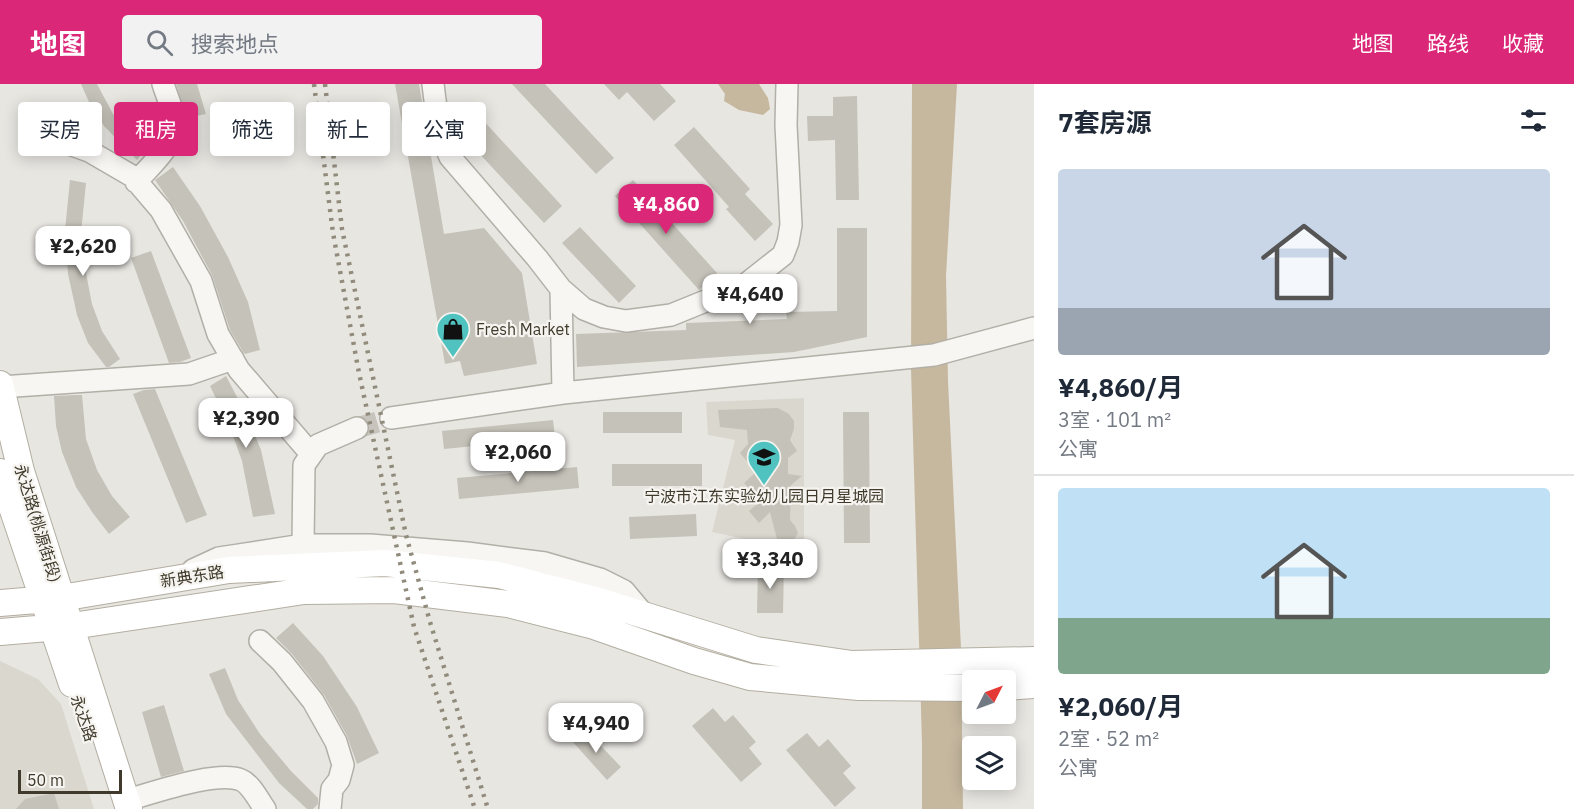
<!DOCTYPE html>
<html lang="zh">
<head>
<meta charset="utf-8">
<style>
	body { margin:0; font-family:"IBM Plex Sans","Noto Sans SC",sans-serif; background:#f2f2f3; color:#1f2937; height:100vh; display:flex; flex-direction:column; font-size:22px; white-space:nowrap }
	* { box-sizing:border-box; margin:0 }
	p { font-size:20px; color:#747a83 }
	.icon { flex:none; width:33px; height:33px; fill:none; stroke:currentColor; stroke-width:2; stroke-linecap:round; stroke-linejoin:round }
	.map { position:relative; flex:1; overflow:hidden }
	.drawer { display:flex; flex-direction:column; background:#fff; width:540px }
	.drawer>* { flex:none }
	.top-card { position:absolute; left:18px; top:18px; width:570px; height:54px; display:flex; gap:12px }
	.needle { width:39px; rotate:48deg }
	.buttons { position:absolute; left:962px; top:586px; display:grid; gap:12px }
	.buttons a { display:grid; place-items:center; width:54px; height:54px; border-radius:6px; background:#fff; box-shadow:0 3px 15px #0003; font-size:30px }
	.scale { position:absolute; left:18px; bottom:15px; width:104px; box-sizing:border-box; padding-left:6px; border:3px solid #3f3a2b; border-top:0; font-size:16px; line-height:21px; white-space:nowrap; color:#3f3a2b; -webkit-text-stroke:4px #f6f4f0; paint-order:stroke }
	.price { position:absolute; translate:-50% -51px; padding:0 14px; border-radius:12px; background:#fff; color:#222; font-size:20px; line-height:39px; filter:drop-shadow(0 2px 3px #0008) }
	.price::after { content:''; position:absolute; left:50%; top:36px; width:18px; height:14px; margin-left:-9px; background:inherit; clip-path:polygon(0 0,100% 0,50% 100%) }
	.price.selected { background:#db2777; color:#fff }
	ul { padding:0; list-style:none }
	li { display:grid; align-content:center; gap:12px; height:318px; padding:0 24px }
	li+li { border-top:2px solid #e0e1e3 }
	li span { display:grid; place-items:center; height:186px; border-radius:6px; color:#555 }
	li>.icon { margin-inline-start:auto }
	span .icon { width:108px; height:108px; fill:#fffc; stroke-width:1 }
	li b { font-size:26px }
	h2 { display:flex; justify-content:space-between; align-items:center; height:72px; padding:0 24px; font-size:26px }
	.pill { padding:0 21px; border-radius:6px; background:#fff; box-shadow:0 3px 15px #0003; font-size:21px; line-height:54px }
	.pill.selected { background:#db2777; color:#fff }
	header { display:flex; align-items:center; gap:36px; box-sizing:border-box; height:84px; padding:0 30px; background:#db2777; color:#fff }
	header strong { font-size:28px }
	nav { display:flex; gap:33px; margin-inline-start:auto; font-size:21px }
	.search { width:420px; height:54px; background:#f2f2f3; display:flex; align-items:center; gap:15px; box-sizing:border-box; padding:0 21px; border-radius:6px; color:#747a83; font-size:22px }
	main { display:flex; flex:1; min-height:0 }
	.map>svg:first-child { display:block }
	.built { fill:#dad7cf }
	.water { fill:#c6b89f }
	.building { fill:#c5c2b9 }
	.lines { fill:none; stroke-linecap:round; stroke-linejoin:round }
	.minor-tunnel { stroke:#c6c4bd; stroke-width:21; stroke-dasharray:21 10; stroke-linecap:butt }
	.minor-casing { stroke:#b2afa7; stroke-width:24 }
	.major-casing { stroke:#b3aea1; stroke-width:28 }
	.minor { stroke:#f7f6f3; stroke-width:21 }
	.major { stroke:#fff; stroke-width:26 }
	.rail { stroke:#918b7c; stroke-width:4.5; stroke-dasharray:3 6; stroke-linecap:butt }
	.labels { text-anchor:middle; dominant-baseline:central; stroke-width:4.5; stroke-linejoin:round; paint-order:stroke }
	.poi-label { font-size:16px; fill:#3f3a2b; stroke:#f6f4f0; text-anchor:start }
	.street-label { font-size:16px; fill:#3f3a2b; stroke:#f6f4f0 }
</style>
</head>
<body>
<header>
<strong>地图</strong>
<div class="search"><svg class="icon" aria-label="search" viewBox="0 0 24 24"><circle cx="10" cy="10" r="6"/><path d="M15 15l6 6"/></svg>搜索地点</div>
<nav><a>地图</a><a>路线</a><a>收藏</a></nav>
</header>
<main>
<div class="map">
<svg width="1034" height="725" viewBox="0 0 1034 725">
	<rect width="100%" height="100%" fill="#e8e6e1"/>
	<path class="built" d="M804,314V468L712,448L735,356L708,351L706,318Z
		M0,577L38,595L61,620L94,725H0Z"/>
	<path class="water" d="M718,0H759L768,14L770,25L763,31L739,26L724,17L725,10Z
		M912,0H957L946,192L948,297L961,564L963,725H922V659L911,285Z"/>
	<path class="building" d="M81,0H97L113,30L146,65L137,76L104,42L89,18Z
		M176,0H197L206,30L186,34Z
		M395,0H419L444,150L484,144L522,189L537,280L464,292L460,277L445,280Z
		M512,0H545L614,74L596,90Z
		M604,0H660L676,17L654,37L627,8L619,16Z
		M857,12L859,116H836L835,56L808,57L807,32H833V13Z
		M481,34L562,122L544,139L462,51Z
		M694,43L750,105L745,110L773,140L755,157L726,125L729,123L674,61Z
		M173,83L200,122L228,173L248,218L260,266L245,270L243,268L230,246L212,191L183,137L155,96Z
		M70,96L86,99L81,149L85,184L92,220L102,247L120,275L109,283H106L88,259L77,231L68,190L65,146Z
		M633,96L717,189L699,206L615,112Z
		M580,143L636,202L619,219L562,159Z
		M837,144H867V253L794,268L577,283L576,250L686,246V239L787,235L786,228L837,227Z
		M151,167L191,274L180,278L169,279L131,174Z
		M226,292L247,332L261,366L275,430L253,433L242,377L229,341L210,302Z
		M155,305L207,431L186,439L133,310L144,306Z
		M75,311H82L86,355L97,386L112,412L130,433L109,450L92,428L76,403L62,368L56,342L54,312Z
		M778,324L789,330L794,337V345L790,356L797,367L788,374V390L802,392L791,401L790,436L795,442L798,449L794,456L787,460L777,455L770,428L759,439L749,427L761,417L744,399L756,388L740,369L748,360L747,346L720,343L718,326Z
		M603,328H682V349H603Z
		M843,328H869L870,459H844Z
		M553,336L555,354L444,365L442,347Z
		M612,380H702V402H612Z
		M577,383L579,404L459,415L457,394Z
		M696,430L697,452L630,455L629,433Z
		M758,482L784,483L783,529H757Z
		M293,539L323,572L357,623L379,669L357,680L347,652L324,611L292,570L276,554Z
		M225,584L238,616L260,650L291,687L318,714V720L313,725H307L279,699L226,630L209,590Z
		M164,621L184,687L161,693L142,628Z
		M713,624L725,638L733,631L756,658L749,664L762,680L741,698L692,642Z
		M585,645L621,683L607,696L572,657Z
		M807,649L819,663L828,655L851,682L843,689L856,704L835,723L786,666Z
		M54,709L59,725H16L25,715Z"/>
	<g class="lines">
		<path class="minor-tunnel" d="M357,344L391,334"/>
		<defs>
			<path id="minor" d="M433,0C436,26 439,49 450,73L537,174L561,205L584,225L604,233L626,237L671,231L745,201L783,171L788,158L791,141L786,41L787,0
				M44,51L89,67L132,92L161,126L201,197L218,250L239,286L311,370
				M136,98C150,82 172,64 174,42C175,29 167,13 163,0
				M561,205L563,309
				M1,303L189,290L233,275
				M391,334L563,309L934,271L1034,244
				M303,461L304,381L318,361L357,344
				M193,486L219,474L303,461H370L467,469L545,479L600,495L624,507L645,532
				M260,557L282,578L313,617L336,658L343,681L339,696L332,705L330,725
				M127,716C153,709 217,686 241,696C251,700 259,717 265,725"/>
			<path id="major" d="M0,300L21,387L129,725
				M0,388L72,600
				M0,519L61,514L229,486L385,479L499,491L592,515L756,566L852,580L1034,576
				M0,548L72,542L304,507L394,506L508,520L594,542L694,577L750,593L859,603L972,604
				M1005,603L1034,601"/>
		</defs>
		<use href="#minor" class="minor-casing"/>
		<use href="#major" class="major-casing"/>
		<use href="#minor" class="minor"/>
		<use href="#major" class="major"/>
		<path class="rail" d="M314,0L333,149L359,289L414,543L475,725
			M325,0L342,145L406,451L430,538L488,725"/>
	</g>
	<defs>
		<symbol id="shop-pin" viewBox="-11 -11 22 30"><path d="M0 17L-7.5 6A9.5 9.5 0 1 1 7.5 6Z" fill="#50c3c0" stroke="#f6f4f0"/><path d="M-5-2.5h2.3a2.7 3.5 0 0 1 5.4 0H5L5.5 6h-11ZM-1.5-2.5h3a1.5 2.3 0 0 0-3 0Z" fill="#111"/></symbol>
		<symbol id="school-pin" viewBox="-11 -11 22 30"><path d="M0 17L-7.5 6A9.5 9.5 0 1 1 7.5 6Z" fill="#50c3c0" stroke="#f6f4f0"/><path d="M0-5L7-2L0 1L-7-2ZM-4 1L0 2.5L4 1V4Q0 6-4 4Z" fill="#111"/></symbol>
	</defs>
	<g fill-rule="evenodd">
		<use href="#shop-pin" x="434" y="226" width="38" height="52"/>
		<use href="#school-pin" x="745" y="354" width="38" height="52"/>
	</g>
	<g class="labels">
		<g class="poi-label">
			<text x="476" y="245">Fresh Market</text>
			<text x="764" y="412" text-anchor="middle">宁波市江东实验幼儿园日月星城园</text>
		</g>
		<g class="street-label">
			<text transform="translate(38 439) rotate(73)">永达路(桃源街段)</text>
			<text transform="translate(192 492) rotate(-9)">新典东路</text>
			<text transform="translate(84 634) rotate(71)">永达路</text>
		</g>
	</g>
</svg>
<div class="buttons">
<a><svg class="needle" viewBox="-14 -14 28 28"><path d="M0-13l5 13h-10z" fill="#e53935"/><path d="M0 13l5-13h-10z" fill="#747a83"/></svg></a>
<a><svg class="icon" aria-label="layers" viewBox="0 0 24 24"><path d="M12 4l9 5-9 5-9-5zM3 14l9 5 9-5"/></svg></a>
</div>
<div class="scale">50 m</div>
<b class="price selected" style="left:666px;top:151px">¥4,860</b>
<b class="price" style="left:83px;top:193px">¥2,620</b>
<b class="price" style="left:750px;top:241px">¥4,640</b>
<b class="price" style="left:246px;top:365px">¥2,390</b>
<b class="price" style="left:518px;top:399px">¥2,060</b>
<b class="price" style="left:770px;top:506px">¥3,340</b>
<b class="price" style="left:596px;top:670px">¥4,940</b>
<div class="top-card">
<a class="pill">买房</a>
<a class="pill selected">租房</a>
<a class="pill">筛选</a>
<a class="pill">新上</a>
<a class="pill">公寓</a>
</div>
</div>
<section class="drawer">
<h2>7套房源<svg class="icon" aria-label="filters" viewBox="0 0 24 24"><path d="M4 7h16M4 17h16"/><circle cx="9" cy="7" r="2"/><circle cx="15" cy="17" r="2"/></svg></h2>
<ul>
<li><span style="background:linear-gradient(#c9d6e8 75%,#9aa5b1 0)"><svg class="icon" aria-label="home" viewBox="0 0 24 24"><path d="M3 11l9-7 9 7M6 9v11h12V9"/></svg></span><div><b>¥4,860/月</b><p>3室 · 101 m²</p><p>公寓</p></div></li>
<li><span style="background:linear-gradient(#bfe0f5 70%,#7fa58c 0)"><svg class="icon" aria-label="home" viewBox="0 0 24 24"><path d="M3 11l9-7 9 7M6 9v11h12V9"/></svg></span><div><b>¥2,060/月</b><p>2室 · 52 m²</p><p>公寓</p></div></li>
</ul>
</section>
</main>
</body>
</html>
